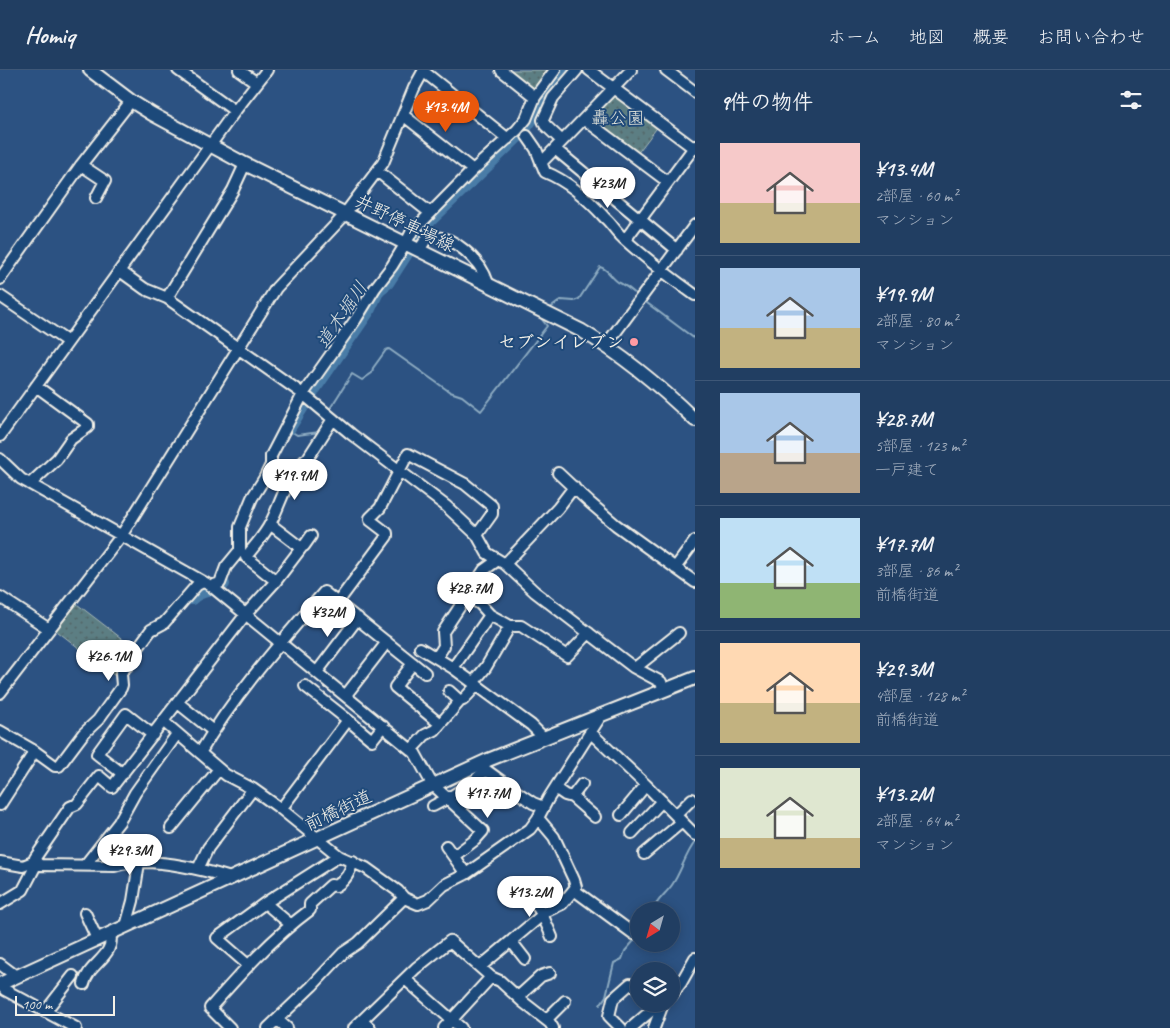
<!DOCTYPE html>
<html lang="ja">
<head>
<meta charset="utf-8">
<style>
	body { margin:0; font-family:Caveat,"Klee One",sans-serif; background:#294568; color:#f1f3f6; height:100vh; display:flex; flex-direction:column; font-size:19px; white-space:nowrap }
	* { box-sizing:border-box; margin:0 }
	p { font-size:16px; color:#a2aebe }
	.icon { flex:none; width:28px; height:28px; fill:none; stroke:currentColor; stroke-width:2; stroke-linecap:round; stroke-linejoin:round }
	.map { position:relative; flex:1; overflow:hidden }
	.sheet { display:flex; flex-direction:column; background:#213e62; width:475px }
	.sheet>* { flex:none }
	.needle { width:32px; rotate:217deg }
	.controls { position:absolute; left:630px; top:832px; display:grid; gap:10px }
	.controls a { display:grid; place-items:center; width:50px; height:50px; border-radius:50%; background:#213e62; box-shadow:0 2px 12px #0003,0 0 0 1px #3e5777; font-size:25px }
	.scale { position:absolute; left:15px; bottom:12px; width:100px; box-sizing:border-box; padding-left:5px; border:2px solid #f4f1e8; border-top:0; font-size:14px; line-height:18px; white-space:nowrap; color:#f4f1e8; -webkit-text-stroke:4px #1f4a7a; paint-order:stroke }
	.price { position:absolute; translate:-50% -42px; padding:0 11px; border-radius:18px; background:#fff; color:#222; font-size:16px; line-height:32px; filter:drop-shadow(0 1px 2px #0008) }
	.price::after { content:''; position:absolute; left:50%; top:30px; width:15px; height:11px; margin-left:-8px; background:inherit; clip-path:polygon(0 0,100% 0,50% 100%) }
	.price.current { background:#ea580c; color:#fff }
	ul { padding:0; list-style:none }
	li { display:flex; align-items:center; gap:15px; height:125px; padding:0 25px }
	li+li { border-top:1px solid #3e5777 }
	li span { display:grid; place-items:center; flex:none; width:140px; height:100px; border-radius:0px; color:#555 }
	li>.icon { margin-inline-start:auto }
	span .icon { width:60px; height:60px; fill:#fffc; stroke-width:1 }
	li b { font-size:21px }
	h2 { display:flex; justify-content:space-between; align-items:center; height:60px; padding:0 25px; font-size:21px }
	header { display:flex; align-items:center; gap:30px; box-sizing:border-box; height:70px; padding:0 25px; background:#213e62; border-bottom:1px solid #3e5777 }
	header strong { font-size:24px }
	nav { display:flex; gap:28px; margin-inline-start:auto; font-size:18px }
	main { display:flex; flex:1; min-height:0 }
	.map>svg:first-child { display:block }
	.park { fill:url(#park-dots); stroke:#a8b8b6 }
	.lines { fill:none; stroke-linecap:round; stroke-linejoin:round }
	.stream { stroke:#8dabc1; stroke-width:2 }
	.river { stroke:#497ca7; stroke-width:12 }
	.minor-casing { stroke:#f4f1e8; stroke-width:14 }
	.major-casing { stroke:#f4f1e8; stroke-width:16 }
	.minor { stroke:#1f4a7a; stroke-width:10 }
	.major { stroke:#1f4a7a; stroke-width:12 }
	.poi-dot { fill:#ff9aa2; stroke:#1f4a7a; stroke-width:2 }
	.labels { text-anchor:middle; dominant-baseline:central; stroke-width:4; stroke-linejoin:round; paint-order:stroke }
	.park-label { font-size:18px; fill:#dde0d9; stroke:#1f4a7a }
	.street-label { font-size:18px; fill:#f4f1e8; stroke:#1f4a7a }
	.poi-label { font-size:18px; font-weight:bold; fill:#f4f1e8; stroke:#1f4a7a; text-anchor:end }
	.water-label { font-size:19px; font-style:italic; fill:#dadfde; stroke:#1f4a7a }
</style>
</head>
<body>
<header>
<strong>Homiq</strong>
<nav><a>ホーム</a><a>地図</a><a>概要</a><a>お問い合わせ</a></nav>
</header>
<main>
<div class="map">
<svg width="695" height="958" viewBox="0 0 695 958">
	<defs>
		<pattern id="park-dots" width="8" height="8" patternUnits="userSpaceOnUse" patternTransform="scale(1.25)"><rect width="8" height="8" fill="#5c7e83"/><path d="M2 2h.1M6 6h.1" fill="none" stroke="#536668" stroke-width="1.8" stroke-linecap="round"/></pattern>
	</defs>
	<rect width="100%" height="100%" fill="#2c5282"/>
	<filter id="ink" filterUnits="userSpaceOnUse"><feTurbulence type="fractalNoise" baseFrequency=".02" numOctaves="2"/><feDisplacementMap in="SourceGraphic" scale="10" xChannelSelector="R" yChannelSelector="G"/><feConvolveMatrix kernelMatrix="1 2 1 2 8 2 1 2 1" color-interpolation-filters="sRGB"/></filter>
	<g filter="url(#ink)">
		<path class="park" d="M505,0H552L535,22Z
			M613,23L659,55L637,84L590,50L589,47Z
			M73,531L134,578L131,588L119,609L53,558Z"/>
		<g class="lines">
			<path class="stream" d="M643,230L695,269
				M549,239L561,230L574,231L579,229L600,197C609,199 612,210 620,213C628,217 630,219 637,225
				M331,341V337L352,304L362,310L372,303L373,298L386,280L389,279L450,322L462,326L481,341L547,256L540,247
				M289,360L297,365L320,362
				M653,841C656,830 665,825 672,815C681,802 685,785 695,772
				M600,935L606,926L614,893L622,889L625,881L639,865"/>
			<path class="river" d="M289,359L308,329L369,241L379,220L388,213L425,156L522,63L534,47L543,27L550,15L565,0
				M192,529C200,519 214,522 224,514"/>
			<defs>
				<path id="minor" d="M178,0L235,41
					M239,0L257,13
					M501,0L535,27
					M589,0L695,79
					M666,0L695,22
					M423,1L508,69
					M403,45L473,100
					M584,49L668,112
					M527,66L536,79L545,102C567,111 589,130 605,148C612,154 616,162 623,168C646,189 670,207 695,225
					M562,71L545,55L543,50L553,28L577,0
					M555,79L677,180
					M541,93L631,0
					M81,95L105,111L96,128
					M377,101L429,142
					M625,170L695,76
					M419,180L427,168C452,162 481,191 488,213
					M120,201L145,219L167,228L303,324L351,364L446,436L477,465L487,483L505,494L535,522L633,597L661,612L664,620
					M0,209L81,95L131,31
					M0,226L68,272
					M167,228L233,120L245,94
					M606,275L695,155
					M0,366L235,41L267,0
					M0,389L21,409L30,414L211,516L220,513L226,497L240,480V457L252,428L264,409L271,395V386L303,324L356,249L375,218L392,196L406,173L411,163L473,100L517,60L526,49L535,27L555,0
					M558,403L589,432L616,455L695,512
					M30,414L57,389L71,369L88,357V354L36,316
					M270,454L300,477L304,476L311,466
					M505,494L558,438L574,417
					M675,498L695,471
					M276,511L246,487C254,476 265,465 271,452C282,431 288,402 308,388L333,349
					M211,516L415,683L432,714L483,761L475,770L454,786
					M467,526L480,534L490,545L510,556H521L567,586L589,563
					M0,527L49,559
					M338,532L387,466V463L370,450V448L380,438L408,384L465,414L492,436V444L477,465
					M420,578L453,598L531,655L543,667
					M437,587L444,576L443,562L484,500L498,490
					M413,593L395,617L440,654
					M453,598L490,545
					M635,598L679,563
					M317,602L358,548
					M473,613L486,597L510,556
					M0,623L121,466L276,218L341,149L383,93L414,18L424,0
					M346,625L387,572
					M460,631L463,630L477,615
					M178,633L213,661
					M348,650L372,670L383,656
					M164,652L226,705L253,719L281,739L339,786L366,798L398,821L404,828L418,834L428,830L444,815L466,804L530,759L538,748L548,729L602,644
					M0,661L33,680L55,696H59L83,664L98,650L121,618L122,615L121,604L122,601L134,589L137,579L151,560L164,553L197,515L203,512
					M590,662L646,715L695,765
					M412,679L425,665L435,660L460,631L449,621
					M200,683C234,625 281,572 324,522L425,603
					M123,704L97,684L126,644L153,665
					M555,718L565,725L572,727L595,747
					M572,727L582,714
					M0,735L31,687L33,680
					M433,736C452,727 471,715 486,700L508,716L533,733L543,737
					M281,739L348,650L305,616
					M621,745L646,715
					M676,745L692,729
					M171,758L219,699
					M632,763L662,731
					M446,776L466,804
					M644,784L682,752
					M0,792L23,796L35,791
					M37,793L40,795L115,796C147,785 200,799 231,808
					M85,795L119,752L135,723L177,664
					M198,799L208,778L253,719
					M527,819L543,846L552,867
					M574,820L634,864
					M265,833L290,854
					M0,834L23,820L37,793L35,788L70,737L77,734L99,706L112,717L246,544L276,511L302,477
					M85,843L97,869
					M126,856L133,831L139,793
					M511,871L525,889
					M0,894L16,906
					M248,895L217,868L265,833L339,786
					M480,897L547,841L562,834L576,817L574,810L554,767L538,748
					M405,909L461,958
					M0,914L5,920L76,958
					M84,914C88,893 116,887 110,863
					M671,926L681,913L695,888
					M518,927L541,906L550,903
					M45,942L73,906
					M278,950L287,958
					M546,950L565,931
					M362,951L370,958
					M230,958L210,938C241,903 272,868 310,840V834L331,815L336,816C346,810 350,802 353,791
					M268,958L312,916L343,883L358,873L404,828
					M354,958L416,898L450,871L491,907L500,911L523,932L550,953L553,958
					M444,958L491,907
					M621,958L609,946L613,929L630,914L639,918
					M631,958L659,934
					M654,958L663,934"/>
				<path id="major" d="M90,0L131,31L152,44L245,94L582,261C624,286 660,316 695,350
					M0,914L488,690L695,608"/>
			</defs>
			<use href="#minor" class="minor-casing"/>
			<use href="#major" class="major-casing"/>
			<use href="#minor" class="minor"/>
			<use href="#major" class="major"/>
		</g>
	</g>
	<circle class="poi-dot" cx="634" cy="272" r="5"/>
	<g class="labels">
		<g class="park-label">
			<text x="618" y="48">轟公園</text>
		</g>
		<g class="street-label">
			<text transform="translate(405 153) rotate(26)">井野停車場線</text>
			<text transform="translate(338 740) rotate(-25)">前橋街道</text>
		</g>
		<g class="poi-label">
			<text x="624" y="272">セブンイレブン</text>
		</g>
		<g class="water-label">
			<text transform="translate(342 245) rotate(-56)">道木堀川</text>
		</g>
	</g>
</svg>
<div class="controls">
<a><svg class="needle" viewBox="-14 -14 28 28"><path d="M0-13l5 13h-10z" fill="#e53935"/><path d="M0 13l5-13h-10z" fill="#a2aebe"/></svg></a>
<a><svg class="icon" aria-label="layers" viewBox="0 0 24 24"><path d="M12 4l9 5-9 5-9-5zM3 14l9 5 9-5"/></svg></a>
</div>
<div class="scale">100 m</div>
<b class="price current" style="left:446px;top:63px">¥13.4M</b>
<b class="price" style="left:608px;top:139px">¥23M</b>
<b class="price" style="left:295px;top:431px">¥19.9M</b>
<b class="price" style="left:470px;top:544px">¥28.7M</b>
<b class="price" style="left:328px;top:568px">¥32M</b>
<b class="price" style="left:109px;top:612px">¥26.1M</b>
<b class="price" style="left:488px;top:749px">¥17.7M</b>
<b class="price" style="left:130px;top:806px">¥29.3M</b>
<b class="price" style="left:530px;top:848px">¥13.2M</b>
</div>
<section class="sheet">
<h2>9件の物件<svg class="icon" aria-label="filters" viewBox="0 0 24 24"><path d="M4 7h16M4 17h16"/><circle cx="9" cy="7" r="2"/><circle cx="15" cy="17" r="2"/></svg></h2>
<ul>
<li><span style="background:linear-gradient(#f6c9c9 60%,#c2b280 0)"><svg class="icon" aria-label="home" viewBox="0 0 24 24"><path d="M3 11l9-7 9 7M6 9v11h12V9"/></svg></span><div><b>¥13.4M</b><p>2部屋 · 60 m²</p><p>マンション</p></div></li>
<li><span style="background:linear-gradient(#a9c7e8 60%,#c2b280 0)"><svg class="icon" aria-label="home" viewBox="0 0 24 24"><path d="M3 11l9-7 9 7M6 9v11h12V9"/></svg></span><div><b>¥19.9M</b><p>2部屋 · 80 m²</p><p>マンション</p></div></li>
<li><span style="background:linear-gradient(#a9c7e8 60%,#b9a48a 0)"><svg class="icon" aria-label="home" viewBox="0 0 24 24"><path d="M3 11l9-7 9 7M6 9v11h12V9"/></svg></span><div><b>¥28.7M</b><p>5部屋 · 123 m²</p><p>一戸建て</p></div></li>
<li><span style="background:linear-gradient(#bfe0f5 65%,#8fb573 0)"><svg class="icon" aria-label="home" viewBox="0 0 24 24"><path d="M3 11l9-7 9 7M6 9v11h12V9"/></svg></span><div><b>¥17.7M</b><p>3部屋 · 86 m²</p><p>前橋街道</p></div></li>
<li><span style="background:linear-gradient(#ffd9b3 60%,#c2b280 0)"><svg class="icon" aria-label="home" viewBox="0 0 24 24"><path d="M3 11l9-7 9 7M6 9v11h12V9"/></svg></span><div><b>¥29.3M</b><p>4部屋 · 128 m²</p><p>前橋街道</p></div></li>
<li><span style="background:linear-gradient(#dfe7d0 70%,#c2b280 0)"><svg class="icon" aria-label="home" viewBox="0 0 24 24"><path d="M3 11l9-7 9 7M6 9v11h12V9"/></svg></span><div><b>¥13.2M</b><p>2部屋 · 64 m²</p><p>マンション</p></div></li>
</ul>
</section>
</main>
</body>
</html>
